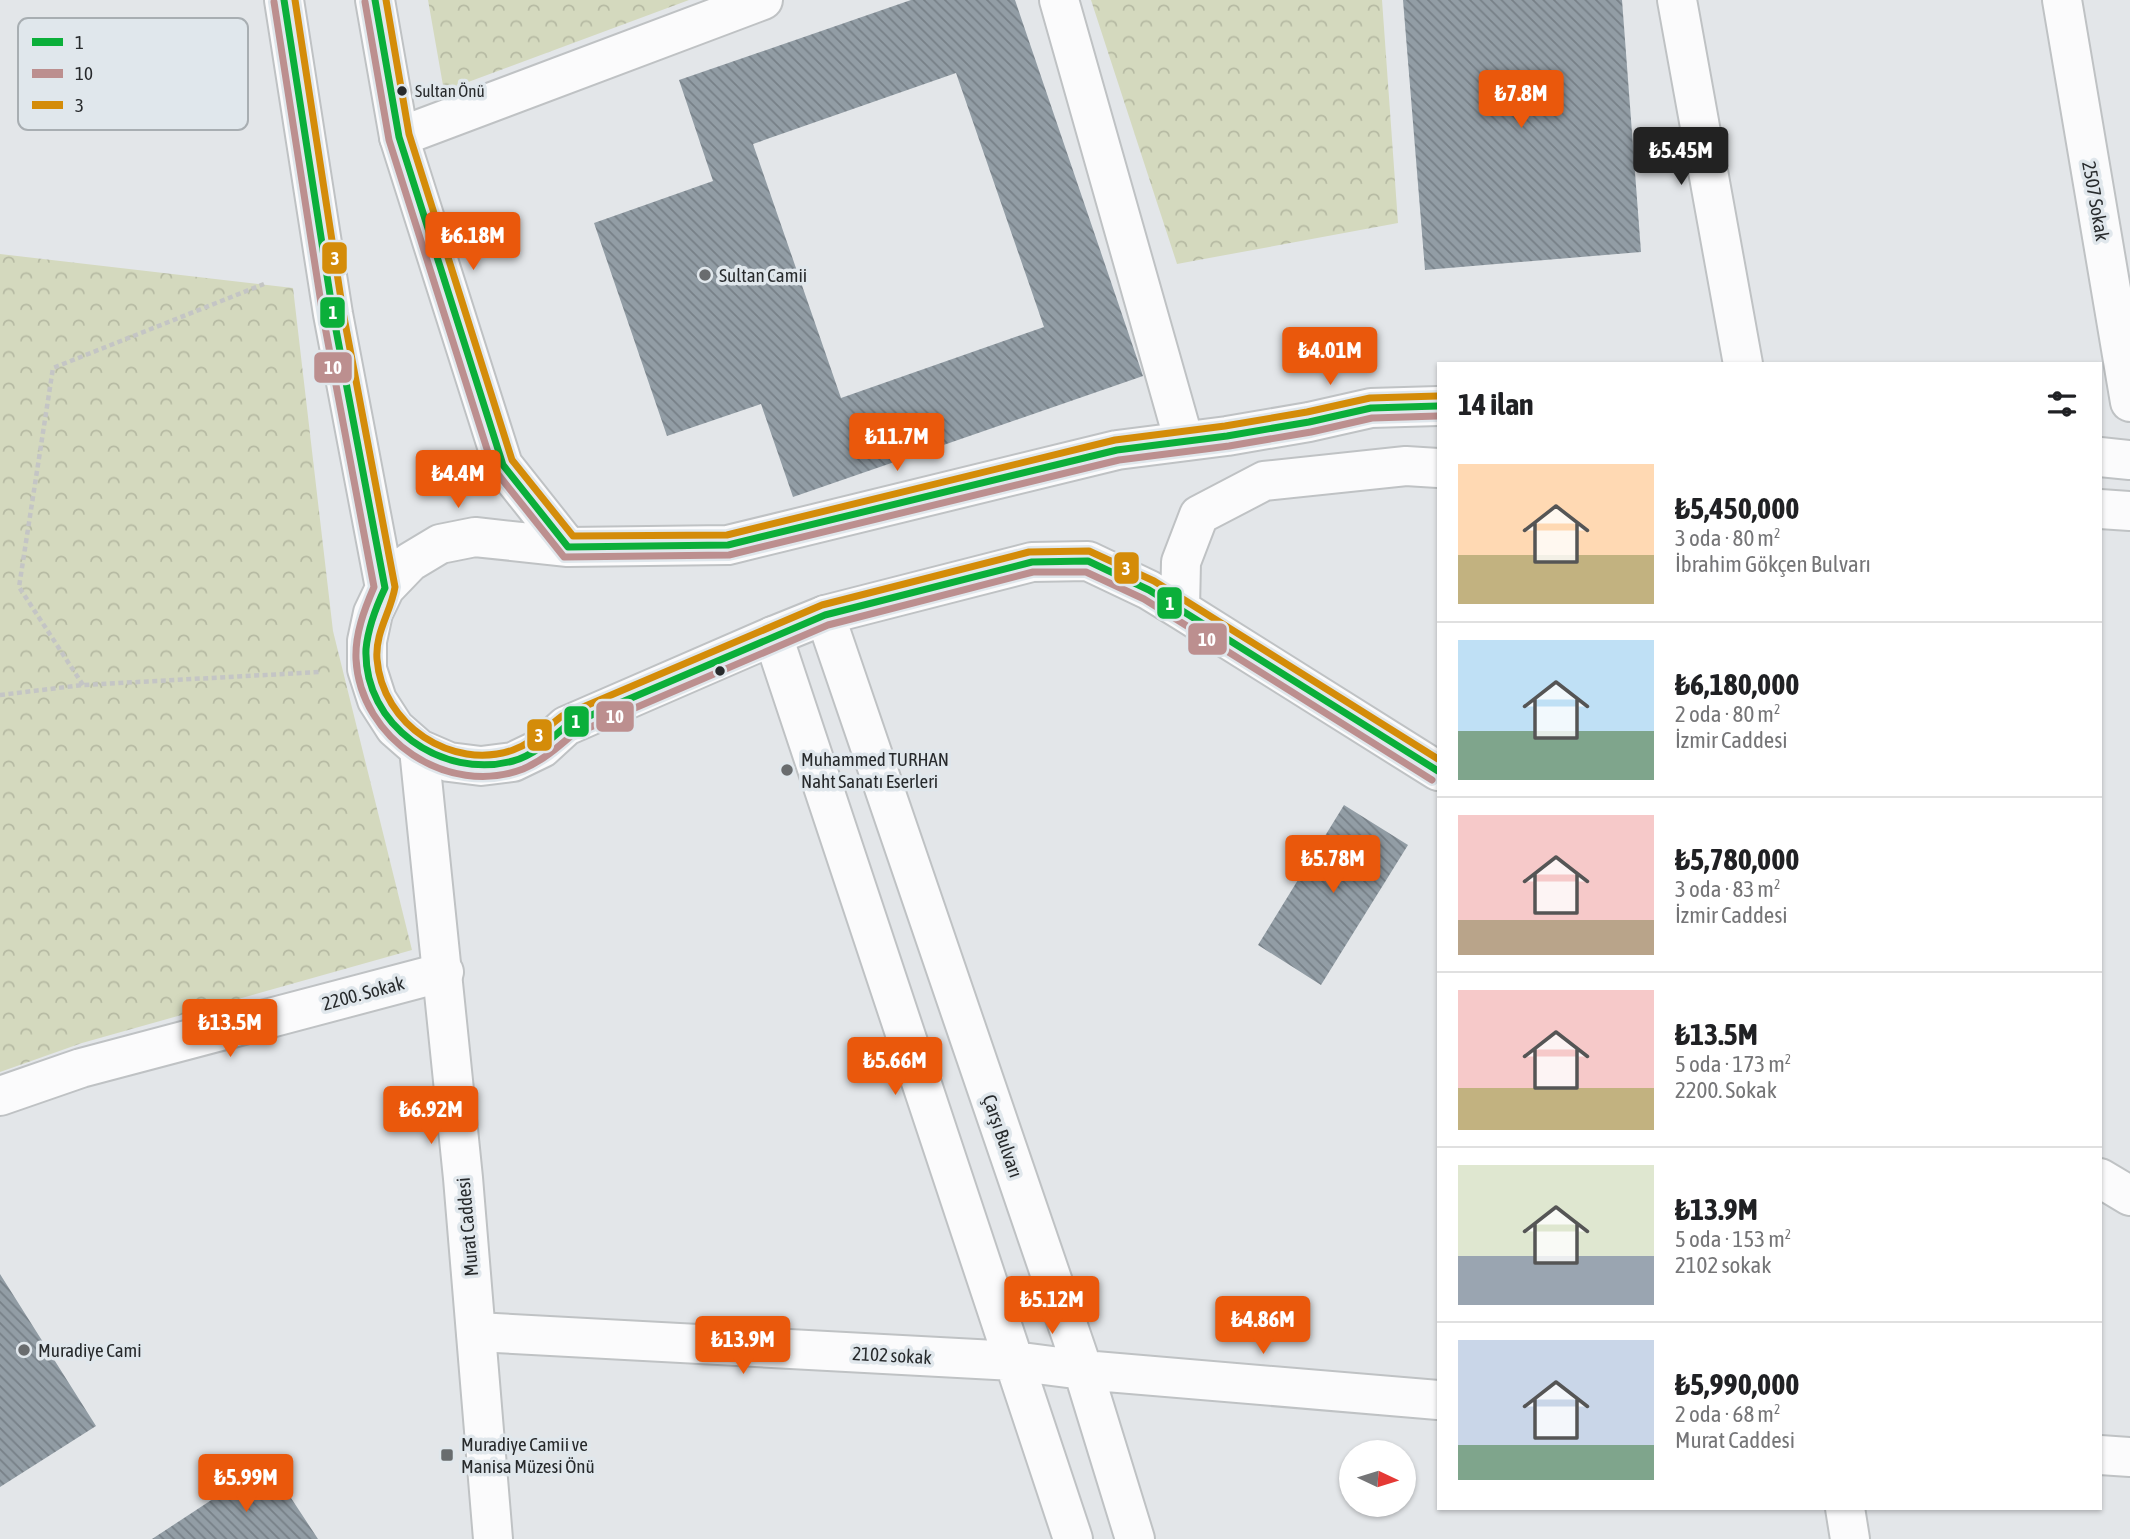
<!DOCTYPE html>
<html lang="tr">
<head>
<meta charset="utf-8">
<style>
	body { margin:0; font-family:"Asap Condensed",sans-serif; background:#f6f6f6; color:#202124; height:100vh; display:flex; flex-direction:column; font-size:26px; white-space:nowrap }
	* { box-sizing:border-box; margin:0 }
	p { font-size:23px; color:#757577 }
	.icon { flex:none; width:38px; height:38px; fill:none; stroke:currentColor; stroke-width:2; stroke-linecap:round; stroke-linejoin:round }
	.map { position:relative; flex:1; overflow:hidden }
	.drawer { position:absolute; left:1437px; top:362px; width:665px; height:1148px; display:flex; flex-direction:column; background:#fff; border-radius:0px; box-shadow:0 2px 5px #0004 }
	.drawer>* { flex:none }
	.needle { width:46px; rotate:94deg }
	.tools { position:absolute; left:1339px; top:1440px; display:grid; gap:14px }
	.tools a { display:grid; place-items:center; width:77px; height:77px; border-radius:50%; background:#fff; box-shadow:0 2px 5px #0004; font-size:35px }
	.price { position:absolute; translate:-50% -60px; padding:0 16px; border-radius:7px; background:#ea580c; color:#fff; font-size:23px; line-height:46px; filter:drop-shadow(0 2px 4px #0008) }
	.price::after { content:''; position:absolute; left:50%; top:42px; width:21px; height:16px; margin-left:-10px; background:inherit; clip-path:polygon(0 0,100% 0,50% 100%) }
	.price.selected { background:#222; color:#fff }
	ul { padding:0; list-style:none }
	li { display:flex; align-items:center; gap:21px; height:175px; padding:0 21px }
	li+li { border-top:2px solid #e0e0e0 }
	li span { display:grid; place-items:center; flex:none; width:196px; height:140px; border-radius:0px; color:#555 }
	li>.icon { margin-inline-start:auto }
	span .icon { width:84px; height:84px; fill:#fffc; stroke-width:1 }
	li b { font-size:30px }
	h2 { display:flex; justify-content:space-between; align-items:center; height:84px; padding:0 21px; font-size:30px }
	.map>svg:first-child { display:block }
	.park { fill:url(#park-crowns) }
	.building { fill:url(#building-back-hatch); fill-rule:evenodd }
	.lines { fill:none; stroke-linecap:round; stroke-linejoin:round }
	.minor-casing { stroke:#bfc2c4; stroke-width:42 }
	.major-casing { stroke:#bfc2c4; stroke-width:42 }
	.path { stroke:#c4c5c5; stroke-width:4.5; stroke-dasharray:5 3.5; stroke-linecap:butt }
	.minor { stroke:#fbfbfc; stroke-width:38 }
	.major { stroke:#fbfbfc; stroke-width:38 }
	.bus-1-casing { stroke:#e0e7ec; stroke-width:12 }
	.bus-2-casing { stroke:#e0e7ec; stroke-width:12 }
	.bus-3-casing { stroke:#e0e7ec; stroke-width:12 }
	.bus-1 { stroke:#0baf3a; stroke-width:7 }
	.bus-2 { stroke:#bc8f8f; stroke-width:7 }
	.bus-3 { stroke:#d48c09; stroke-width:7 }
	.bus-dot { fill:#272a2c; stroke:#e0e7ec; stroke-width:2.5 }
	.poi-dot { fill:#696c6e; stroke:#e0e7ec; stroke-width:2.5 }
	.labels { text-anchor:middle; dominant-baseline:central; stroke-width:7; stroke-linejoin:round; paint-order:stroke }
	.bus-label { font-size:17px; fill:#272a2c; stroke:#e0e7ec; text-anchor:start }
	.street-label { font-size:19px; fill:#272a2c; stroke:#e0e7ec }
	.poi-label { font-size:19px; fill:#272a2c; stroke:#e0e7ec; text-anchor:start }
	.key { fill:#e0e7ec; stroke:#a8aeb2; stroke-width:2 }
	.key-label { font-size:19px; fill:#272a2c }
	.line-badge { stroke:#e0e7ec; stroke-width:2.5 }
	.badge-label { font-size:19px; text-anchor:middle; font-weight:bold; fill:#fff }
</style>
</head>
<body>
<div class="map">
<svg width="2130" height="1539" viewBox="0 0 2130 1539">
	<defs>
		<pattern id="park-crowns" width="20" height="18" patternUnits="userSpaceOnUse" patternTransform="scale(1.75)"><rect width="20" height="18" fill="#d4d9be"/><path d="M2 6a3 3 0 1 1 6 0M12 15a3 3 0 1 1 6 0" fill="none" stroke="#b6baa3"/></pattern>
		<pattern id="building-back-hatch" width="6" height="6" patternUnits="userSpaceOnUse" patternTransform="scale(1.75)"><rect width="6" height="6" fill="#929da5"/><path d="M-1 5l2 2M0 0l6 6M5-1l2 2" fill="none" stroke="#778087"/></pattern>
	</defs>
	<rect width="100%" height="100%" fill="#e3e6e9"/>
	<path class="park" d="M428,0H689L444,91Z
		M1091,0H1382L1398,223L1177,264Z
		M0,254L293,288L333,631L412,950L82,1043L0,1072Z"/>
	<path class="building" d="M911,0H1015L1143,376L793,497L761,404L667,436L594,223L713,181L679,80ZM956,73L1044,327L841,398L753,144Z
		M1403,0H1622L1641,252L1425,270Z
		M1344,805L1408,845L1321,985L1258,945Z
		M0,1274L96,1426L0,1487Z
		M268,1463L318,1539H152Z"/>
	<g class="lines">
		<defs>
			<path id="minor" d="M1059,0L1184,441
				M1677,0L1743,364
				M2062,0L2130,402
				M399,137L763,0
				M825,615L1083,1370L1135,1539
				M773,636L1073,1539
				M0,1096L81,1068L444,972
				M476,1332L1014,1361L1083,1370L1438,1400
				M2100,1455L2130,1457
				M1845,1508L1850,1539"/>
			<path id="major" d="M284,0L333,314L385,588
				M375,0L399,137L503,465L568,547
				M1438,406L1371,408L1309,422L1227,436L1117,450L728,545L568,547L475,537L440,544L410,562L385,588L373,613L367,641V669L377,700L395,728L419,749L449,762L481,766L513,762L542,748L566,726L773,636L825,615L1032,562L1088,561L1149,590L1180,609L1438,771
				M2100,457L2130,460
				M2100,509L2130,511
				M1180,609L1181,562L1199,515L1264,481L1406,466L1438,468
				M419,749L463,1178L493,1539
				M2100,1178L2130,1196"/>
		</defs>
		<use href="#minor" class="minor-casing"/>
		<use href="#major" class="major-casing"/>
		<path class="path" d="M83,685L19,587L53,368L264,284
			M0,695L83,685L320,672"/>
		<use href="#minor" class="minor"/>
		<use href="#major" class="major"/>
		<defs>
			<path id="bus-1" d="M284,0L333,314L385,588C376,607 368,628 366,649C363,726 443,780 513,761C534,755 550,740 566,726L825,615L1032,562L1088,561L1149,590L1438,771
				M375,0L399,137L503,465L568,547L728,545L1117,450L1227,436L1309,422L1371,408L1438,406"/>
			<path id="bus-2" d="M274,2L323,316L374,587C364,610 355,634 356,659C360,739 448,798 523,769C542,761 557,748 572,735L828,625L1033,572H1086L1144,599L1432,780
				M365,2L389,140L493,468L564,557L729,555L1119,460L1229,446L1311,432L1372,418L1438,416"/>
			<path id="bus-3" d="M295,0L343,312L395,587C391,612 375,632 377,659C382,725 452,771 513,750C533,743 546,728 562,716L822,605L1029,552L1089,551L1154,581L1438,759
				M386,0L409,134L512,460L573,536L727,535L1115,440L1225,426L1307,412L1370,398L1438,396"/>
		</defs>
		<use href="#bus-1" class="bus-1-casing"/>
		<use href="#bus-2" class="bus-2-casing"/>
		<use href="#bus-3" class="bus-3-casing"/>
		<use href="#bus-1" class="bus-1"/>
		<use href="#bus-2" class="bus-2"/>
		<use href="#bus-3" class="bus-3"/>
	</g>
	<g class="bus-dot">
		<circle cx="402" cy="91" r="6"/>
		<circle cx="720" cy="671" r="6"/>
	</g>
	<g class="poi-dot">
		<circle cx="705" cy="275" r="7"/>
		<circle cx="787" cy="770" r="7"/>
		<circle cx="24" cy="1350" r="7"/>
		<rect x="440" y="1448" width="14" height="14" rx="3.5"/>
	</g>
	<g class="labels">
		<g class="bus-label">
			<text x="415" y="91">Sultan Önü</text>
		</g>
		<g class="street-label">
			<text transform="translate(2096 201) rotate(80)">2507 Sokak</text>
			<text transform="translate(363 993) rotate(-15)">2200. Sokak</text>
			<text transform="translate(1003 1136) rotate(71)">Çarşı Bulvarı</text>
			<text transform="translate(467 1227) rotate(-95)">Murat Caddesi</text>
			<text transform="translate(892 1355) rotate(3)">2102 sokak</text>
		</g>
		<g class="poi-label">
			<text x="719" y="275">Sultan Camii</text>
			<text x="801" y="759">Muhammed TURHAN<tspan x="801" dy="22">Naht Sanatı Eserleri</tspan></text>
			<text x="38" y="1350">Muradiye Cami</text>
			<text x="461" y="1444">Muradiye Camii ve<tspan x="461" dy="22">Manisa Müzesi Önü</tspan></text>
		</g>
	</g>
	<rect x="18" y="18" width="230" height="112" rx="10" class="key"/>
	<rect x="32" y="38" width="31" height="8" fill="#0baf3a"/>
	<rect x="32" y="69" width="31" height="9" fill="#bc8f8f"/>
	<rect x="32" y="101" width="31" height="8" fill="#d48c09"/>
	<g class="key-label">
		<text x="75" y="49">1</text>
		<text x="75" y="80">10</text>
		<text x="75" y="112">3</text>
	</g>
	<g class="line-badge">
		<rect x="321" y="241" width="27" height="34" rx="7" fill="#d48c09"/>
		<rect x="319" y="296" width="27" height="33" rx="7" fill="#0baf3a"/>
		<rect x="313" y="351" width="40" height="33" rx="7" fill="#bc8f8f"/>
		<rect x="1113" y="551" width="27" height="34" rx="7" fill="#d48c09"/>
		<rect x="1156" y="586" width="27" height="34" rx="7" fill="#0baf3a"/>
		<rect x="1187" y="622" width="41" height="34" rx="7" fill="#bc8f8f"/>
		<rect x="595" y="700" width="40" height="33" rx="7" fill="#bc8f8f"/>
		<rect x="563" y="705" width="27" height="33" rx="7" fill="#0baf3a"/>
		<rect x="526" y="718" width="27" height="34" rx="7" fill="#d48c09"/>
	</g>
	<g class="badge-label">
		<text x="335" y="265">3</text>
		<text x="333" y="319">1</text>
		<text x="333" y="374">10</text>
		<text x="1126" y="575">3</text>
		<text x="1170" y="610">1</text>
		<text x="1207" y="646">10</text>
		<text x="615" y="723">10</text>
		<text x="576" y="728">1</text>
		<text x="539" y="742">3</text>
	</g>
</svg>
<div class="tools">
<a><svg class="needle" viewBox="-14 -14 28 28"><path d="M0-13l5 13h-10z" fill="#e53935"/><path d="M0 13l5-13h-10z" fill="#757577"/></svg></a>
</div>
<b class="price" style="left:1521px;top:130px">₺7.8M</b>
<b class="price selected" style="left:1681px;top:187px">₺5.45M</b>
<b class="price" style="left:473px;top:272px">₺6.18M</b>
<b class="price" style="left:1330px;top:387px">₺4.01M</b>
<b class="price" style="left:897px;top:473px">₺11.7M</b>
<b class="price" style="left:458px;top:510px">₺4.4M</b>
<b class="price" style="left:1333px;top:895px">₺5.78M</b>
<b class="price" style="left:230px;top:1059px">₺13.5M</b>
<b class="price" style="left:895px;top:1097px">₺5.66M</b>
<b class="price" style="left:431px;top:1146px">₺6.92M</b>
<b class="price" style="left:1052px;top:1336px">₺5.12M</b>
<b class="price" style="left:1263px;top:1356px">₺4.86M</b>
<b class="price" style="left:743px;top:1376px">₺13.9M</b>
<b class="price" style="left:246px;top:1514px">₺5.99M</b>
<section class="drawer">
<h2>14 ilan<svg class="icon" aria-label="filters" viewBox="0 0 24 24"><path d="M4 7h16M4 17h16"/><circle cx="9" cy="7" r="2"/><circle cx="15" cy="17" r="2"/></svg></h2>
<ul>
<li><span style="background:linear-gradient(#ffd9b3 65%,#c2b280 0)"><svg class="icon" aria-label="home" viewBox="0 0 24 24"><path d="M3 11l9-7 9 7M6 9v11h12V9"/></svg></span><div><b>₺5,450,000</b><p>3 oda · 80 m²</p><p>İbrahim Gökçen Bulvarı</p></div></li>
<li><span style="background:linear-gradient(#bfe0f5 65%,#7fa58c 0)"><svg class="icon" aria-label="home" viewBox="0 0 24 24"><path d="M3 11l9-7 9 7M6 9v11h12V9"/></svg></span><div><b>₺6,180,000</b><p>2 oda · 80 m²</p><p>İzmir Caddesi</p></div></li>
<li><span style="background:linear-gradient(#f6c9c9 75%,#b9a48a 0)"><svg class="icon" aria-label="home" viewBox="0 0 24 24"><path d="M3 11l9-7 9 7M6 9v11h12V9"/></svg></span><div><b>₺5,780,000</b><p>3 oda · 83 m²</p><p>İzmir Caddesi</p></div></li>
<li><span style="background:linear-gradient(#f6c9c9 70%,#c2b280 0)"><svg class="icon" aria-label="home" viewBox="0 0 24 24"><path d="M3 11l9-7 9 7M6 9v11h12V9"/></svg></span><div><b>₺13.5M</b><p>5 oda · 173 m²</p><p>2200. Sokak</p></div></li>
<li><span style="background:linear-gradient(#dfe7d0 65%,#9aa5b1 0)"><svg class="icon" aria-label="home" viewBox="0 0 24 24"><path d="M3 11l9-7 9 7M6 9v11h12V9"/></svg></span><div><b>₺13.9M</b><p>5 oda · 153 m²</p><p>2102 sokak</p></div></li>
<li><span style="background:linear-gradient(#c9d6e8 75%,#7fa58c 0)"><svg class="icon" aria-label="home" viewBox="0 0 24 24"><path d="M3 11l9-7 9 7M6 9v11h12V9"/></svg></span><div><b>₺5,990,000</b><p>2 oda · 68 m²</p><p>Murat Caddesi</p></div></li>
</ul>
</section>
</div>
</body>
</html>
